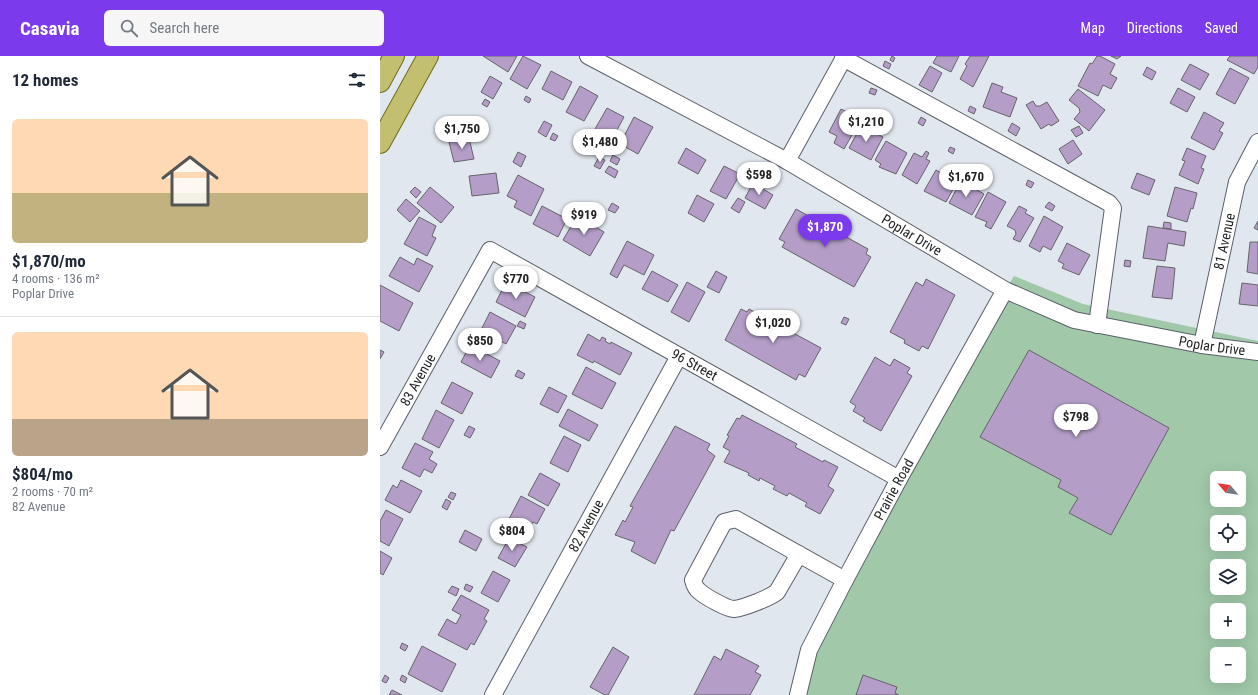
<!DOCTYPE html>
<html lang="en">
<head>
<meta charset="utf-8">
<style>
	body { margin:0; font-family:"Roboto Condensed",sans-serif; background:#f6f6f7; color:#1f2937; height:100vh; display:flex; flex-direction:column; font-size:15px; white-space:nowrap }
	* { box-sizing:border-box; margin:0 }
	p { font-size:13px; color:#747a83 }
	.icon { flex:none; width:22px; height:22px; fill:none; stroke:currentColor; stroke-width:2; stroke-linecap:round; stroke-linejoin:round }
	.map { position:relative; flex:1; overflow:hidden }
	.sheet { display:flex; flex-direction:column; background:#fff; width:380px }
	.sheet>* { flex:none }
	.needle { width:26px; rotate:299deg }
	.buttons { position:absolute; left:830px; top:415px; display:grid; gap:8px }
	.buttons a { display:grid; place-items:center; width:36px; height:36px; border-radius:6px; background:#fff; box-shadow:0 4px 16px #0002; font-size:20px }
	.price { position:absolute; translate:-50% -34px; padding:0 9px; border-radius:14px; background:#fff; color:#222; font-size:13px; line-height:26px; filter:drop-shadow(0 1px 2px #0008) }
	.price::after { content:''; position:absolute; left:50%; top:24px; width:12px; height:9px; margin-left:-6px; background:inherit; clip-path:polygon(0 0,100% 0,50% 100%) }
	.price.selected { background:#7c3aed; color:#fff }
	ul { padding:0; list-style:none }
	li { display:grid; align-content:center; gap:8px; height:212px; padding:0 12px }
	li+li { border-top:1px solid #e0e1e3 }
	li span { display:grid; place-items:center; height:124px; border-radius:6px; color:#555 }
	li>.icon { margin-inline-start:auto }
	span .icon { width:72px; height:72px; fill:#fffc; stroke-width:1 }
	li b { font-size:17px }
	h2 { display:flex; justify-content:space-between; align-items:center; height:48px; padding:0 12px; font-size:17px }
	header { display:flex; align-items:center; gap:24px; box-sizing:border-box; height:56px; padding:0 20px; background:#7c3aed; color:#fff }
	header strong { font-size:19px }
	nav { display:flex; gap:22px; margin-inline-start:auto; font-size:14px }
	.search { width:280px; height:36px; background:#f6f6f7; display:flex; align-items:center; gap:10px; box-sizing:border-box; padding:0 14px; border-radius:6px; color:#747a83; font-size:15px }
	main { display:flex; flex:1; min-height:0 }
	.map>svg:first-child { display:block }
	.green { fill:#a0c8a9; fill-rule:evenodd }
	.building { fill:#b49ec8; stroke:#67636b }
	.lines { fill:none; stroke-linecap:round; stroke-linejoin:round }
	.minor-casing { stroke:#5b6068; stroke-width:18 }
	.major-casing { stroke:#6f6c18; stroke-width:22 }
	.minor { stroke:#fff; stroke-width:16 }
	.major { stroke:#c2bf70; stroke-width:20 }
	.labels { text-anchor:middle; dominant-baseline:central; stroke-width:3; stroke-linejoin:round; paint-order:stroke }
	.street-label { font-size:14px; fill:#1f2124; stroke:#e1e7ef }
</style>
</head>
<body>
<header>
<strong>Casavia</strong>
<div class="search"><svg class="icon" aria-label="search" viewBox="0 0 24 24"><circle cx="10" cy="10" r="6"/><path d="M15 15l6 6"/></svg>Search here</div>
<nav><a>Map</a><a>Directions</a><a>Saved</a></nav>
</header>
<main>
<section class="sheet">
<h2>12 homes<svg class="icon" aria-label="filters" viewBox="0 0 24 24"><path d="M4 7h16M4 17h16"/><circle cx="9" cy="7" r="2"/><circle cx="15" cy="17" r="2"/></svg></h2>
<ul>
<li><span style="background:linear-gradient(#ffd9b3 60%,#c2b280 0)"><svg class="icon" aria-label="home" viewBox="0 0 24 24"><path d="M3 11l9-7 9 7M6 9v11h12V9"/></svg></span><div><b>$1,870/mo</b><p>4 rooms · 136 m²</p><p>Poplar Drive</p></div></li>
<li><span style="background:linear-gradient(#ffd9b3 70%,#b9a48a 0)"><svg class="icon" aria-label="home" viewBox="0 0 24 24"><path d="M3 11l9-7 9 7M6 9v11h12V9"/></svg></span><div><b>$804/mo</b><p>2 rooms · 70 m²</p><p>82 Avenue</p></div></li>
</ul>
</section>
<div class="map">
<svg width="878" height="639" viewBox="0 0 878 639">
	<rect width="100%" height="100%" fill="#e1e7ef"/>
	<path class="green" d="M634,220L703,248L878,285V639H420L449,537L517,412ZM837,422H859V444H837ZM837,466H859V488H837ZM837,510H859V532H837ZM837,554H859V576H837ZM837,598H859V620H837Z"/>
	<path class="building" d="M103,0H137L128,16Z
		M143,0L161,9L147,33L130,23Z
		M512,0L515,2L513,6L510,4Z
		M557,0H579L571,16L553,7Z
		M590,0H609L593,31L580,23L587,10L585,8Z
		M717,0H720L735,8L730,18L737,22L731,33L723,29L718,40L698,30L710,7L712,8Z
		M731,0H741L737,3Z
		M850,0H878V11L874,18L847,4Z
		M505,5L511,8L509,13L503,10Z
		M810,8L829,18L820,34L801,24Z
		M550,10L562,17L552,36L539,29Z
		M767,11L776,16L772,24L763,19Z
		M850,12L869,22L855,48L836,38Z
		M171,15L192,26L183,44L162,33Z
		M110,20L122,27L113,43L101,36Z
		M612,27L623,31L621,36L637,42L630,61L603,51Z
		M200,30L218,40L204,65L186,56Z
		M491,32L497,34L495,39L489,37Z
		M798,32L815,41L807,56L790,47Z
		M698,33L725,54L709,75L694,63L700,56L699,52L689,44Z
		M146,40L151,43L149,47L144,44Z
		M105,43L110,46L107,51L102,48Z
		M653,45L656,50H660L667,46L679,65L671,70L669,68L661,73L646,49Z
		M590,50L596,53L594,58L588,55Z
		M227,52L244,61L229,89L211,80Z
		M461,53L481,63L464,93L454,87L457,80L449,76Z
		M824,56L844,67L839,75L843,77L834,94L811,82Z
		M254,61L273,71L258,98L240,88Z
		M541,61L546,64L543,70L538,67Z
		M164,65L172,69L166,81L158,76Z
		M632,67L640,72L636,80L628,75Z
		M481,70L503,81L491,104L469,92Z
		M699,70L703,77L696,81L691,74Z
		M173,77L178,80L175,85L170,83Z
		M89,82L94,103L74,106L69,86Z
		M693,84L702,98L688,108L679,93Z
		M506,85L527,97L516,118L499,111L501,108L495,104Z
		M570,91L575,93L573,98L568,95Z
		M306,92L326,104L318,118L298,107Z
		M807,92L826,100L821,112L824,113L818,128L799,119L805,105L802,104Z
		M546,95L549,97L546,103L550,105L537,128L522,119L534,97L542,101Z
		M138,96L146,100L141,111L133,106Z
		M233,99L240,103L237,109L230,105Z
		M219,101L225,104L220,113L214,110Z
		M229,110L238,115L235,122L225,116Z
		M344,110L360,118L346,143L330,135Z
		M556,114L577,126L566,146L544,135Z
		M116,117L119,137L92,140L89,120Z
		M757,117L775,124L769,139L751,132Z
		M138,119L164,133L151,160L134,151L137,145L127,140Z
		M648,124L654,127L651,132L646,129Z
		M581,125L604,138L592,159L569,147Z
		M373,127L393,139L385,153L365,142Z
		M35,131L41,136L36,142L30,136Z
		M50,131L74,151L61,167L37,147Z
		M795,131L817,137L813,153L811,152L807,166L787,160Z
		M608,136L626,146L611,173L605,170L607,166L595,161Z
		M317,139L334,148L324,166L308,157Z
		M358,142L365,146L359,157L351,152Z
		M26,143L40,155L30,166L17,154Z
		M669,146L675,150L672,155L665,151Z
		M232,147L239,151L235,157L228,154Z
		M162,150L187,163L178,181L153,168Z
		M639,150L647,154L645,157L654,162L640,186L633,183L636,178L635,174L627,170Z
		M416,153L488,193L486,198L491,201L474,231L402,191L405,186L399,183Z
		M197,160L224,176L210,200L183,184Z
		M664,160L683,171L671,194L663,190L660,196L649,190Z
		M39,161L56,170L52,180L56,182L47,200L24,188Z
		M878,165V174L874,172Z
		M784,166L791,167V173L783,172Z
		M768,170L806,176L804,190L788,187L785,205L763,202Z
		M247,185L274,199L264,219L244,209L237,222L230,218Z
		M870,186H878V218L867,216Z
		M687,187L710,199L699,219L682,212L684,208L678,205Z
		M20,201L34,209L37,202L53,210L39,236L9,220Z
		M745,204L751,205L750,211L744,210Z
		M777,210L795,212L792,243L772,241Z
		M272,215L298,229L288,246L262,233Z
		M336,215L347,221L339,237L327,231Z
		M546,223L575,239L548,293L542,290L539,295L524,287L525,284L510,276L536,226L543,230Z
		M126,226L155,241L145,261L116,246Z
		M307,226L325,236L309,266L291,256Z
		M862,227L878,229V250L859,248Z
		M0,229L33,247L19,275L0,265Z
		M361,253L367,256L369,253L441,292L425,321L419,318L416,324L345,284Z
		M110,256L136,270L126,288L101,274Z
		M464,261L469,263L466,269L461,267Z
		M140,265L146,268L144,273L137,270Z
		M208,278L220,285L222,281L226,283L225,285L230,288L231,286L252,297L240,319L214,305L213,307L197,299Z
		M90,289L120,305L111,322L81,306Z
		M0,294L4,296L0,303Z
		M649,294L789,372L731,479L689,457L698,442L678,431L681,424L600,381Z
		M495,301L510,310L514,303L530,312L527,317L532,320L501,375L483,365L485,362L473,355L476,350L470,346Z
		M206,311L236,327L222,353L192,338Z
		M138,314L145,318L142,323L135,320Z
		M72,326L93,337L82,358L61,347Z
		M169,331L187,340L178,357L160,348Z
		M188,353L218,369L209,385L179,370Z
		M56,354L74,364L59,392L42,383Z
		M362,359L417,388L415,391L443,406L444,404L458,411L448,430L454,434L440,458L425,450L427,447L409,437L407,440L393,433L395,430L380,422L379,425L368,419L369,417L344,406L350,395L343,391L349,380L347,379L357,362L360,363Z
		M89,370L95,373L90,382L84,379Z
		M295,370L330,388L327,394L335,400L294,475L291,474L275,508L251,495L255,486L235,479L243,464L245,466L253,451L250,450Z
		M184,380L201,389L188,416L170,407Z
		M35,387L53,396L49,403L57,408L52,417L44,413L40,421L22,412Z
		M160,417L180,428L168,450L148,439Z
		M21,424L42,435L30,457L5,444L13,429L17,432Z
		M71,436L76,438L73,444L68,441Z
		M141,440L165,453L157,468L153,466L149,473L129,463Z
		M66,443L71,446L67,454L62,451Z
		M6,454L23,463L9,490L0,485V465Z
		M85,474L102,483L96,495L79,486Z
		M129,482L147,491L135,511L118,502Z
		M0,495L12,502L3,519L0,517Z
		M113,515L130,524L118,546L101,537Z
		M86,528L93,531L90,536L84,533Z
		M72,530L79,533L76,540L68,536Z
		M81,539L109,554L104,563L107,565L94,589L91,587L87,594L58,579L67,563L76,568L81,559L72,554Z
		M22,587L28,590L25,595L20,592Z
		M42,590L76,608L62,636L28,618Z
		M233,591L249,601L228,639H225L210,631Z
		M346,593L379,610L375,616L381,619L370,639H314L334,600L341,604Z
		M5,619L9,622L6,627L2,625Z
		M22,619L27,622L25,627L20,624Z
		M483,619L517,631L515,637L519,639H476Z
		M12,634L22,639H9Z"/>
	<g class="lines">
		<defs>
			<g id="minor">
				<path id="s1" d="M208,0L407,105L625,234L694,264L822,289L878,296"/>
				<path d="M463,2L729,147L733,152L717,269"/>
				<path d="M407,105L465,0"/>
				<path id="s2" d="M822,289L857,126L878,86"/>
				<path id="s3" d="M0,391L110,194L519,423"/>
				<path d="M419,498L397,536C389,542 364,552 354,553C347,553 324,540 319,535C315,532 314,528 313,524L344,466L356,463L465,524"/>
				<path id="s4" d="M113,639L299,300"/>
				<path id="s5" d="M418,639L429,594L465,524L519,423L625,234"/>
			</g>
			<path id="major" d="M0,26L14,0
				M0,87L48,0"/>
		</defs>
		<use href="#minor" class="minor-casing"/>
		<use href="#major" class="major-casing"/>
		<use href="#minor" class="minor"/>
		<use href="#major" class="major"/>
	</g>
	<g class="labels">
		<g class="street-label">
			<text stroke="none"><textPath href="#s1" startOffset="370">Poplar Drive</textPath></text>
			<text stroke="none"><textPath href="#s2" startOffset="106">81 Avenue</textPath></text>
			<text stroke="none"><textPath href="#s1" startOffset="694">Poplar Drive</textPath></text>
			<text stroke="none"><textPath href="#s3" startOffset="460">96 Street</textPath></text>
			<text stroke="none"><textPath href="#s3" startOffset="77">83 Avenue</textPath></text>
			<text stroke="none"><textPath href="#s5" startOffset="228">Prairie Road</textPath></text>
			<text stroke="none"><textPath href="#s4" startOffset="193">82 Avenue</textPath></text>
		</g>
	</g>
</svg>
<div class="buttons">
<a><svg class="needle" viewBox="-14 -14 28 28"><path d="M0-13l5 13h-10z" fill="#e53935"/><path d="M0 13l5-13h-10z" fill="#747a83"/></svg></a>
<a><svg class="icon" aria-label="locate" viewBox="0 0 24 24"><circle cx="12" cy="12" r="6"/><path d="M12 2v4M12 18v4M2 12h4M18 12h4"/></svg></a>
<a><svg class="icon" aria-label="layers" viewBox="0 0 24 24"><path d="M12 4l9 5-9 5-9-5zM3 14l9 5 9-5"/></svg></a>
<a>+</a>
<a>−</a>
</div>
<b class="price" style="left:486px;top:87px">$1,210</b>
<b class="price" style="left:82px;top:94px">$1,750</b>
<b class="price" style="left:220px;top:107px">$1,480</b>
<b class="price" style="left:379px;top:140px">$598</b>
<b class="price" style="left:586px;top:142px">$1,670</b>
<b class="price" style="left:204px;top:180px">$919</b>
<b class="price selected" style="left:445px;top:192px">$1,870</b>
<b class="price" style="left:136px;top:244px">$770</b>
<b class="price" style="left:393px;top:288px">$1,020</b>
<b class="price" style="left:100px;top:306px">$850</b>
<b class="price" style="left:696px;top:382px">$798</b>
<b class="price" style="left:132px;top:496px">$804</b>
</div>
</main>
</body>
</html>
